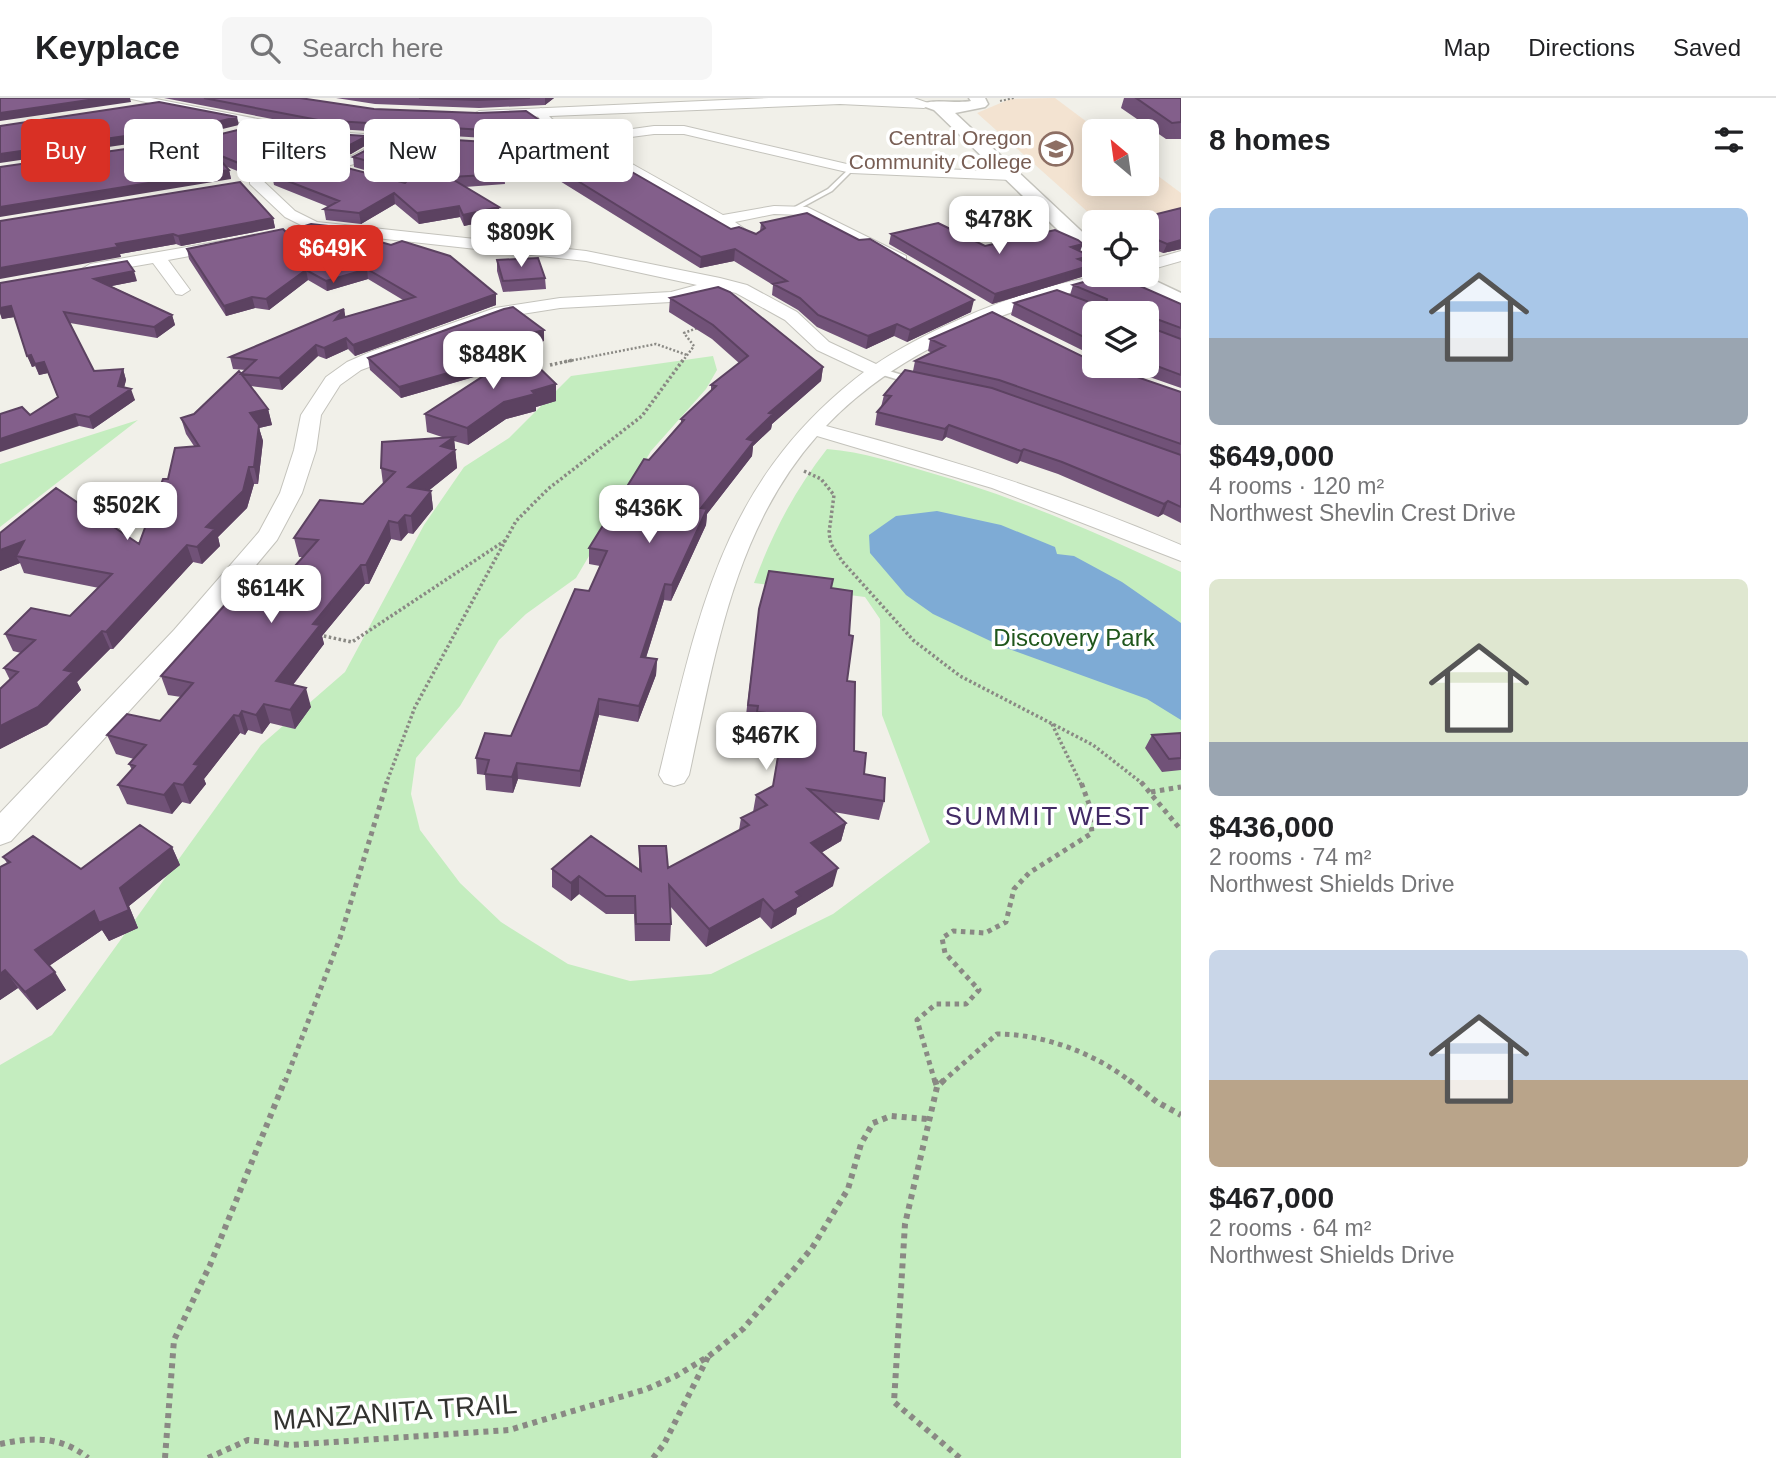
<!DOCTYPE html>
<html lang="en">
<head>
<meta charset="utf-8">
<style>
	body { margin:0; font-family:Arial,sans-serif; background:#f6f6f6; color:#202124; height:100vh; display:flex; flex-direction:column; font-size:26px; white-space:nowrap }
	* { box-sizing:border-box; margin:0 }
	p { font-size:23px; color:#757577 }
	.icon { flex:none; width:38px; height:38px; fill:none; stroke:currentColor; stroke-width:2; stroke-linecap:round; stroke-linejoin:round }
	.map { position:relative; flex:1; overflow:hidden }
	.side { display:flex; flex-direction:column; background:#fff; width:595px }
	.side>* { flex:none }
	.banner { position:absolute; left:21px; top:21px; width:665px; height:63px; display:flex; gap:14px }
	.needle { width:46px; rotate:331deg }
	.buttons { position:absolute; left:1082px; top:21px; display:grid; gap:14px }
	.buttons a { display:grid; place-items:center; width:77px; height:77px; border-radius:10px; background:#fff; box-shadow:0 4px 18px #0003; font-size:35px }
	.price { position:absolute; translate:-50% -60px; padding:0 16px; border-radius:14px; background:#fff; color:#222; font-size:23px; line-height:46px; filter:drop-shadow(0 2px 4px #0008) }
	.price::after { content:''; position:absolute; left:50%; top:42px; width:21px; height:16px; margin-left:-10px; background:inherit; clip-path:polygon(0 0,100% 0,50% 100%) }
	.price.current { background:#d93025; color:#fff }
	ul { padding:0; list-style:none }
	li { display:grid; align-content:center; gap:14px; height:371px; padding:0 28px }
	li span { display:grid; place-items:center; height:217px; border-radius:10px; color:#555 }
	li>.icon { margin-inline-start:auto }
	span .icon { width:126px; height:126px; fill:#fffc; stroke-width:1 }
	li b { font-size:30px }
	h2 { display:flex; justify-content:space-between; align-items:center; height:84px; padding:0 28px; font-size:30px }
	.chip { padding:0 24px; border-radius:10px; background:#fff; box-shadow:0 4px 18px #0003; font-size:24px; line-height:63px }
	.chip.current { background:#d93025; color:#fff }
	header { display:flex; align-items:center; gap:42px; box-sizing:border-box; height:98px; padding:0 35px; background:#fff; border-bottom:2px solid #e0e0e0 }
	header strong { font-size:33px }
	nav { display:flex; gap:38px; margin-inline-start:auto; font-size:24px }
	.search { width:490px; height:63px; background:#f6f6f6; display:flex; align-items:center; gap:18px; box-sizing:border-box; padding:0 24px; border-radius:10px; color:#757577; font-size:26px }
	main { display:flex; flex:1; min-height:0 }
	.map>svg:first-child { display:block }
	.education { fill:#f3e3d1 }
	.green { fill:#c4edbf }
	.water { fill:#7eabd5 }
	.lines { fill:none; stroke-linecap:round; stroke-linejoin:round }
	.service-casing { stroke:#c4c3bc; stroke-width:3 }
	.minor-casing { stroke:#c4c3bc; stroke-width:2 }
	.tertiary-casing { stroke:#c4c3bc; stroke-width:2 }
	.secondary-casing { stroke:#c4c3bc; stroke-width:3 }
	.path-far4 { stroke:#8a8984; stroke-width:2; stroke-dasharray:2 2; stroke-linecap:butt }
	.path-far3 { stroke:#8a8984; stroke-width:2.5; stroke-dasharray:2 2; stroke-linecap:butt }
	.path-far2 { stroke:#8a8984; stroke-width:3.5; stroke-dasharray:2.5 2.5; stroke-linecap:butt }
	.path-far1 { stroke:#8a8984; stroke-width:5; stroke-dasharray:4.5 4.5; stroke-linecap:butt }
	.path { stroke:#8a8984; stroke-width:6; stroke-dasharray:5 5; stroke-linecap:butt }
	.service { fill:#fff; fill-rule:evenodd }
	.minor { fill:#fff; fill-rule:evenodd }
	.tertiary { fill:#fff; fill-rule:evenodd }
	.secondary { fill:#fff; fill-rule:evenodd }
	.wall { fill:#715278 }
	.shaded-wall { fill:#5c4261 }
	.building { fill:#835f8b; stroke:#5c4261; stroke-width:2 }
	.labels { text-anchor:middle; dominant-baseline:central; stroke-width:7; stroke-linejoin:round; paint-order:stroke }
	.far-education-label { font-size:21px; fill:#785e54; stroke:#fff; text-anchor:end }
	.park-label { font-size:24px; fill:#1f561b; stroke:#fff }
	.neighbourhood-label { font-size:26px; letter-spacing:2px; fill:#422a65; stroke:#fff }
	.near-street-label { font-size:28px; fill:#333330; stroke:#fff }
</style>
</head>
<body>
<header>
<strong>Keyplace</strong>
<div class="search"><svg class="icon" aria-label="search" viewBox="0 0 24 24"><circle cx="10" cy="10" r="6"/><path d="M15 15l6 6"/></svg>Search here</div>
<nav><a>Map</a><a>Directions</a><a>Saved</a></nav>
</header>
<main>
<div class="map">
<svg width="1181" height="1360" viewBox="0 0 1181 1360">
	<rect width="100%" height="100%" fill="#f1f0e9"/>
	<path class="education" d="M1055,0L1099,33H1094V86H1146V69L1181,95V110L1122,124H1099L977,15L1010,1Z"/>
	<path class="green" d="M713,258L717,272L706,291L651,353L576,480L526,516L499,542L460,608L416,660L411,696L420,732L460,785L501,824L568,866L630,883L711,876L833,816L930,744L882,617L880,521L865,499L754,485C772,436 794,393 827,351C863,354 897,365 931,375C1018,400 1100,436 1181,474V1360H0V967L52,937L261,647L345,574L424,427L464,369L509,340L571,278Z
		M138,322L0,429V366Z"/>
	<path class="water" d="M937,413L1001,427L1055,449L1057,456L1074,458L1122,484L1181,525V622L1147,601L1001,548L933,516L906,497L870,455L869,437L896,418Z"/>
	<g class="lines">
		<defs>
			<path id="service" d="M851,69L853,72L832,93L797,112H793V110L828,91Z
				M879,270L919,282L921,284L916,287L876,275V271Z"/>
			<path id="minor" d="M127,0H151L319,33L422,40L428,44L422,48L392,46L362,64L297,81L290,77L292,74L352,58L376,45L319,41Z
				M541,10L552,21L582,38L654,28H684L851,67L1011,74L1018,78L1011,82L851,75L684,36H654L593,44L723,117L774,108L807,109L906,158V164L900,166L804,117L774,116L735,124L746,132L743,135H733L578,46L530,51V45L567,40L544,27L535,14Z
				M250,80H260L295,113L317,124L586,153L720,180L747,187L797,214L829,244L876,266C937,226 1051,177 1123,177L1121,180C1012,211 907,244 826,328C948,360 1066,398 1181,447V463L992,390L817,338C733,433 715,558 689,677L684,685L674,688L664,685L659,677C699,515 722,382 864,274L817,252L785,222L736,195L715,190L671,204L560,210L504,219L361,272L340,287L321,317L316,352L302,395L277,442L192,544L11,743L0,747V715L174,532L259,434L280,395L294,352L301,317L326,279L347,264L370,254L495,210L560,200L671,194L697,187L586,163L313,133L285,119L250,86Z
				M227,142L233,144V150L168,162L190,192L182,197L176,196L153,165L90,176L82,171L90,166Z
				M1181,153V163L1146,173V163Z"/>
			<path id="tertiary" d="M769,0H914L931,6L924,10L840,6L479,21L472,17L479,13Z"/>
			<path id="secondary" d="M969,0H985L988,6L985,9L955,15L1094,145V162L1087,160L934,12L920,7C931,0 956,6 971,3Z
				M1117,177H1143L1181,195V210L1120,181Z"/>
		</defs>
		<use href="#service" class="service-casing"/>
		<use href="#minor" class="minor-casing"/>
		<use href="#tertiary" class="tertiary-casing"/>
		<use href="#secondary" class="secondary-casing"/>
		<path class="path-far4" d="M1000,3L1014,0"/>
		<path class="path-far3" d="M564,264L656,246L687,257
			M682,264L694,248L684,235L700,229"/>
		<path class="path-far2" d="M550,267L573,262
			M804,373L821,381L834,397L829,435L831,446L842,463L913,542L960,578L1093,647L1143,686
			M319,537L352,544L506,442
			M1052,626L1081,686
			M386,686L415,609L516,423L548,391L642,318L683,262"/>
		<path class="path-far1" d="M1141,684L1181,732
			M1151,694L1181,689
			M285,984L340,840L387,684
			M935,984L917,922L936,906H966L979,892L945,855L942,840L953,833L985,835L1006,824L1014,791L1029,775L1092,735L1089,706L1081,684
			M942,984L997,936C1043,936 1095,955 1131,984"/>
		<path class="path" d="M935,982L937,989
			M944,982L937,989L905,1126L894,1304L960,1360
			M1129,982L1157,1004L1181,1017
			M0,1346C33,1339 61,1338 88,1360
			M165,1360L174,1242L210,1167L285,982
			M208,1360L248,1342L290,1347L509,1332L647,1291L676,1278L709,1258L743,1231L812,1150L848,1091L861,1046L873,1025L891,1018L927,1021
			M653,1360L664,1346L708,1259"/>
		<use href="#service" class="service"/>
		<use href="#minor" class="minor"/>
		<use href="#tertiary" class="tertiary"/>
		<use href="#secondary" class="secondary"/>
	</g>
	<path class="wall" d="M164,0H300L552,38L519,42L319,30Z
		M336,0H554L545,7L479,10L375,6Z
		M1124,0H1181V41H1166L1121,10Z
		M368,46L351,56L308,68L250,78L225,68L229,72L231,81L0,69Z
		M518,46L731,131L756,136L760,133L761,125L971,214L907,244L894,238L866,251L817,229L798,212L772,197L773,187L734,163L700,170L534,67L504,74L505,86L465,89L499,109L500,120L464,128L460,119L419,126L395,106L361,126L326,122L324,111L329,109L274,87L272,77L405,85L406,84L354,69L353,59Z
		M1181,110V151L1163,155L1146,148V124Z
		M273,120L275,130L181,148L176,146L120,156L121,159L0,123Z
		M339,133L496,207L355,258L348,251L326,261L318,258L282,292L251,288L268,311L272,327L259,330L263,343L258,386H254L247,410L218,439L220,448L202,466L193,464L113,551H110L77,584L81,592L47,627L0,651V591L10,582L4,570L21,555L13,553L5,536L70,518L99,490L24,475L20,465L0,473V435L139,446L168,381L194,348L186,336L181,320L194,316L246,272L233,271L230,259L344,211L345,219L403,202L368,181L327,193L308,182L269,212L255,210L226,218L189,161L187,151L286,134Z
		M891,136L985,148L1080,153L1090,158L1088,165V177L992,206L889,146Z
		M497,162L545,180L546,191L503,194L497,173Z
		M137,183L111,188L172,217L175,227L157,240L70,225L94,273L123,271L126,282L124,290L135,302L93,331L30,317L58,299L48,275L39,277L35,268L32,269L14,219L2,221L0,215V185Z
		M1073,187L1181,206V290L1118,268H1146V215H1094V258L1011,217L1014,205L1070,197Z
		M670,200L823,269L821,283L772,326L771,331L753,348L752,358L707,416L706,427L671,503L664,502L646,560L657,561L656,577L638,624L599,617L580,689L518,681L513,695L486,692L485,677L477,676L476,660L511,638L589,493L600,468L589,466V450L649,362L681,326V321L711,293V287L739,265L712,241L669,214Z
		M544,232V243L512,251L556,286V303L536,309V313L506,321L468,347L454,343L457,370L429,392L431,393L433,411L413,436L408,435L401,443L391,441L369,486H365L322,538L324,546L293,587L311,609L295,631L270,625L262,636L248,632L245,637L240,635L204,681L206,686L190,706L182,704L172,716L127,706L118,687L132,672L129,666L134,661L116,656L107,637L160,623L181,599L168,597L161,578L280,485L303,459H299L294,440L363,406L383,386L381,370L445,340L427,334L425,316L488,275L401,300L370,272L368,260Z
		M930,241L1181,294V425L1163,416L1158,419L1058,376L1020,363L1017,366L946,339L942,343L875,327L877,314L881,309L884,297L913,273L915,263L932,255L928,253Z
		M831,490L849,537L847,583L854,653L864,676L884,703L879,722L834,714L846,725L841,743L821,755L833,788L797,810L796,816L771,831L760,819L706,849L670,808L671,826L670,843H635L634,816H606L579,796L571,803L552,789V771H639V748L668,770L739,732L741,720L753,714L756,697L773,688L778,654L769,652L772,635L754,632L755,627L745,625L759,511Z
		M1181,635V672L1162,674L1145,650L1152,637Z
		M172,749L180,767L129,808L138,830L109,843L102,832L49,868L66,892L37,912L18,890L0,902V769L7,765L3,759L81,771Z"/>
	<path class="shaded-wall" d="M102,0H130L131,4L0,23V15Z
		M545,0H554L545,7Z
		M237,19L239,27L210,34L0,65V56Z
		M551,30L552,38L519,42V34Z
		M367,38L368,46L351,56L308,68L250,78L248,69Z
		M534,56V67L501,75L500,64Z
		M229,72L231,81L0,119V109Z
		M394,95L395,106L361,126L359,115Z
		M459,108L460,119L419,126L417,115Z
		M499,109L500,120L464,128L463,117Z
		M273,120L275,130L181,148L178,138Z
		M173,136L176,146L120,156L121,159L0,181V170L116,146Z
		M1181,142V151L1163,155L1167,146Z
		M1083,146L1079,156L1071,149Z
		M735,151L734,163L700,170L701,159Z
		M1090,158L1087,168L1078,161Z
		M1092,167L1088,177L992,206L995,196Z
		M367,171L368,181L327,193L326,183Z
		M306,172L308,182L269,212L266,201Z
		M134,173L137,183L97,191L94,181Z
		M496,196V207L355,258L353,247Z
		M252,199L255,210L226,218L224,208Z
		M974,202L971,214L907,244L910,232Z
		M11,208L15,219L2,221L0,215V210Z
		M344,211L346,222H335Z
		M172,217L175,227L157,240L154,229Z
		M897,226L894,238L866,251L868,238Z
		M544,232V243L501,254L500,243Z
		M346,240L348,251L326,261L324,250Z
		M316,247L318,258L282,292L279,280Z
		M518,255V266L401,300L399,289Z
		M31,257L35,268L32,269L27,258Z
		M44,264L48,275L39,277L35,266Z
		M823,269L821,283L772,326L771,331L753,348L752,358L707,416L706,427L671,503L672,487L701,410L747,341L769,315Z
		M123,271L126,282L122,297L131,291L135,302L93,331L89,319L118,288Z
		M556,286V303L536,309V313L506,321L468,347L467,330L504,304L532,293Z
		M268,311L272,327L259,330L263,343L258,386L254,369L250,315Z
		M75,316L79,328L0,354V341Z
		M949,327L946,339L942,343L945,331Z
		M454,339L457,370L411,407L408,389L441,348Z
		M1024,351L1020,363L1017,366L1021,353Z
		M249,369L254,386L247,410L218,439L220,448L202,466L197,449L206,429Z
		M431,393L433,411L413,436L411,418Z
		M1168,403L1163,416L1158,419L1164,406Z
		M405,417L408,435L401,443L398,425Z
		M389,423L391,441L369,486L366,467Z
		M24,443L16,458L20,465L0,473V452Z
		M187,447L193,464L113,551L106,534Z
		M361,467L365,486L322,538L324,546L281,602L276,583L313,526Z
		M665,486L664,502L641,575V559Z
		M102,533L110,551L77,584L81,592L47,627L0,651V628L64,572Z
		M657,561L656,577L638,624L639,608Z
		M306,590L311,609L295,631L290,612Z
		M599,601V617L580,689V673Z
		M264,606L270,625L262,636L256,617Z
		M242,613L248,632L245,637L239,618Z
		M234,617L240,635L204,681L206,686L190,706L183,687L194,666Z
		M517,665L518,681L513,695L512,679Z
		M174,685L182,704L172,716L164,697Z
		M846,725L841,743L807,763L811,745Z
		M172,749L180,767L129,808L138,830L109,843L102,832L46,870L35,852L94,813L120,790Z
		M838,770L833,788L797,810L796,816L771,831L774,813L796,794Z
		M579,778V796L571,803V785Z
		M763,801L760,819L706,849L709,831Z
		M5,872L18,890L0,902V876Z
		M55,874L66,892L37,912L25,894Z"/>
	<path class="building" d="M0,0H102L0,15Z
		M204,0H300L374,11L478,15L526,13L551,30L519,34L318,22Z
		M419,0H530L478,2Z
		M1136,0H1181V24L1172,25Z
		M159,4L237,19L209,26L0,56V28Z
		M261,24L317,35L367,38L350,47L307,60L248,69L214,55L229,72L0,109V69L209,39L258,27Z
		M393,38L518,46L571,39L731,131L739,129L756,136L765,130L761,125L807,115L859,142L870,141L974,202L910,232L897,226L868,238L818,217L800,200L773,186L787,183L735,151L701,159L534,56L500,64L505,76L449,79L499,109L463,117L459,108L417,115L394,95L359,115L324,111L339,103L272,77L328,65L405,85L408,82L407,74L353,59Z
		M240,84L273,120L178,138L173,136L116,146L118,149L0,170V123Z
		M1181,110V142L1167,146L1146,137V124H1125Z
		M938,125L985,148L1055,132L1078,142L1083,146L1071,149L1090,158L1078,161L1092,167L995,196L891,136Z
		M311,126L338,129L334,131L391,147L402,143L450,158L496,196L353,247L346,240L324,250L316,247L279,280L241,276L256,262L230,259L344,211L335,222L415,199L367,171L326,183L306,172L266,201L252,199L224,208L187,151L283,131L286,134Z
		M538,160L545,180L503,183L497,162Z
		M127,163L134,173L94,181L172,217L154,229L64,214L94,273L123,271L118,288L131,291L89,319L75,316L0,341V316L22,309L30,317L58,299L44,264L35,266L31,257L27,258L11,208L0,210V185Z
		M1108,177H1115L1181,206V230L1151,219L1148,222L1149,229L1181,241V277L1146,264V215H1094V244L1014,205L1057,192L1097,207L1106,206L1107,201L1073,187Z
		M718,189L730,194L823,269L769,315L773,316L747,341L754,343L701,410L707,411L672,487L665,486L641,559L657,561L639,608L599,601L580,673L517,665L512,679L485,676L489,662L476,660L485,635L511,638L575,491L589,493L607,453L589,450L644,361L649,362L684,322L681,321L716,288L711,287L748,258L713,227L670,200Z
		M513,209L544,232L500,243L518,255L399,289L368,260L504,211Z
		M992,214L1094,264V268H1105L1181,294V346L999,282L915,263L945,248L930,241Z
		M522,253L556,286L532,293L535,296L504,304L467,330L425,316Z
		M905,272L992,290L1181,357V409L1168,403L1164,406L1062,364L1024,351L1021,353L949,327L945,331L877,314L891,298L884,297Z
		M239,273L268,311L250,315L259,327L254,369H249L243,393L206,429L215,431L197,449L187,447L106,534L102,533L64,572L73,574L38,609L0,628V591L18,574L4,570L35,542L5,536L31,510L70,518L112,476L16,458L24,443L0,452V435L56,390L139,446L163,381H168L175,350L199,348L181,320L194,316Z
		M454,339L441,348L455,352L408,389L431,393L411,418L405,417L398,425L389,423L366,467H361L313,526L320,527L276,583L306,590L290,612L264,606L256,617L242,613L239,618L234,617L194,666L199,667L183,687L174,685L164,697L118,687L135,668L129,666L146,647L107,637L127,616L160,623L193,585L161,578L250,479L280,485L318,442L294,440L320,402L363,406L395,374L381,370L382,344Z
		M769,473L833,481L831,490L852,493L849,537L853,538L847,583L855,584L854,653L866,655L864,676L885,680L884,703L808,691L846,725L811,745L838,770L796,794L800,798L774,813L763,801L709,831L669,787L671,826H636L635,798H606L579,778L571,785L552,771L591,738L641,773L639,748H666L668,770L749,727L741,720L767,707L756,697L773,688L782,635L772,634L775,616L757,614L758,608L748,607L759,511Z
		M1181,635V660L1169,661L1152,637Z
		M140,727L172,749L120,790L129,812L99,825L94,813L35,852L55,874L25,894L5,872L0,876V769L10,764L3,759L33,738L81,771Z"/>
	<defs>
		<symbol id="university-ring" viewBox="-11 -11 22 22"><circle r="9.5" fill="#fff" stroke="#8d6e63" stroke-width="1.5"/><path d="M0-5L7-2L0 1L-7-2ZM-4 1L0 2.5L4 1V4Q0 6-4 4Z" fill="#8d6e63"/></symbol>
	</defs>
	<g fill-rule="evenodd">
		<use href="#university-ring" x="1037" y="32" width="38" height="38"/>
	</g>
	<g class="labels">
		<g class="far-education-label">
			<text x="1032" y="39">Central Oregon<tspan x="1032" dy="24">Community College</tspan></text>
		</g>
		<g class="park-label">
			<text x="1074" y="539">Discovery Park</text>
		</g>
		<g class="neighbourhood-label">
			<text x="1048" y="718">SUMMIT WEST</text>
		</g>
		<g class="near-street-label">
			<text transform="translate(395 1314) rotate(-4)">MANZANITA TRAIL</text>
		</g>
	</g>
</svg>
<div class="buttons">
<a><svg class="needle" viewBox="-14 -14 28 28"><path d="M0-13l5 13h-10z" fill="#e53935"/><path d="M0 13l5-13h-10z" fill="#757577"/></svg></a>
<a><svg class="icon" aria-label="locate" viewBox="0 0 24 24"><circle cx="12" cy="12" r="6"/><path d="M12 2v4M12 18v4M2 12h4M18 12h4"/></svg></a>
<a><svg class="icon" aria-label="layers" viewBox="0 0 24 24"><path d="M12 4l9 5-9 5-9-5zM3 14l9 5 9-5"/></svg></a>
</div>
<b class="price" style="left:999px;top:158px">$478K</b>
<b class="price" style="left:521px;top:171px">$809K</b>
<b class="price current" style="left:333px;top:187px">$649K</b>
<b class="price" style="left:493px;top:293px">$848K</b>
<b class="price" style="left:127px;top:444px">$502K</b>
<b class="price" style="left:649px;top:447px">$436K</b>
<b class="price" style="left:271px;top:527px">$614K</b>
<b class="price" style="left:766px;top:674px">$467K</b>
<div class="banner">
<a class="chip current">Buy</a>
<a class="chip">Rent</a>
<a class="chip">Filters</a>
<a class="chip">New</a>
<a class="chip">Apartment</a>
</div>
</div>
<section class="side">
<h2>8 homes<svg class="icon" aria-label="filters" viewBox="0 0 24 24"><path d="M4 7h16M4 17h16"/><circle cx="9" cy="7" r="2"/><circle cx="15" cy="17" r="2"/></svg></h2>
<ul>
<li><span style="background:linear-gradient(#a9c7e8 60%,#9aa5b1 0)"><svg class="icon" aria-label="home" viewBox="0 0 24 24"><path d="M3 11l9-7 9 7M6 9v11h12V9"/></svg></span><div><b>$649,000</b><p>4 rooms · 120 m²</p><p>Northwest Shevlin Crest Drive</p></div></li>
<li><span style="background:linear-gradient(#dfe7d0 75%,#9aa5b1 0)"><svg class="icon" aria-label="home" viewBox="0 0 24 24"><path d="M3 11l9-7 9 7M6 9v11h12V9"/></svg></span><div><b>$436,000</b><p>2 rooms · 74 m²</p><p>Northwest Shields Drive</p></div></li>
<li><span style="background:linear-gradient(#c9d6e8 60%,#b9a48a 0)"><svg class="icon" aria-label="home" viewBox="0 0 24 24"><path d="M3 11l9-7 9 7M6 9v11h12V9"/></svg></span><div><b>$467,000</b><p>2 rooms · 64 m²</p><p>Northwest Shields Drive</p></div></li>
</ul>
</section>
</main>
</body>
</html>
